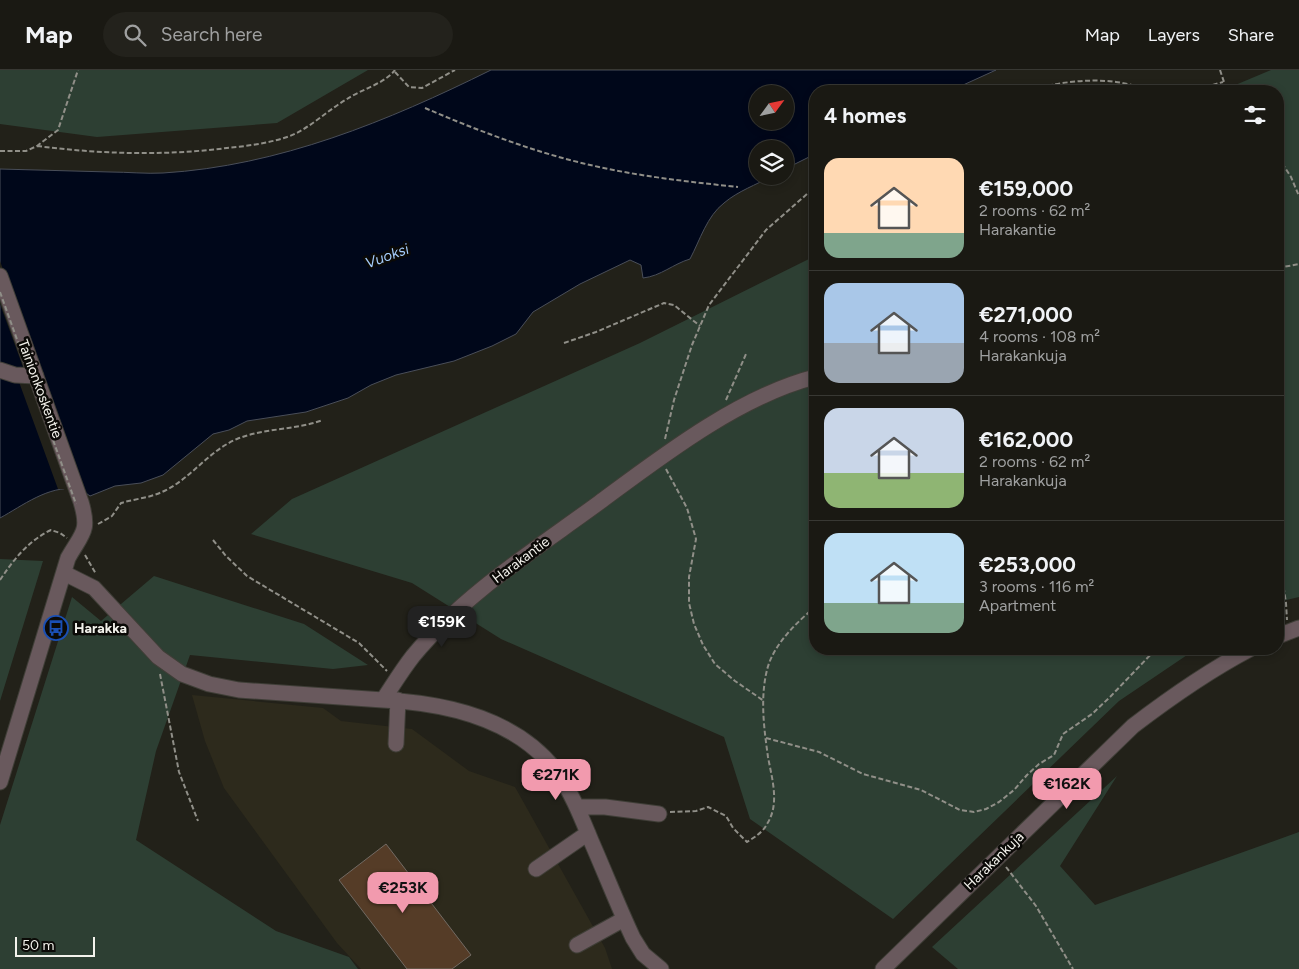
<!DOCTYPE html>
<html lang="en">
<head>
<meta charset="utf-8">
<style>
	body { margin:0; font-family:Figtree,sans-serif; background:#23221c; color:#f1f3f6; height:100vh; display:flex; flex-direction:column; font-size:19px; white-space:nowrap }
	* { box-sizing:border-box; margin:0 }
	p { font-size:16px; color:#9fa0a0 }
	.icon { flex:none; width:28px; height:28px; fill:none; stroke:currentColor; stroke-width:2; stroke-linecap:round; stroke-linejoin:round }
	.map { position:relative; flex:1; overflow:hidden }
	.panel { position:absolute; left:809px; top:15px; width:475px; height:570px; display:flex; flex-direction:column; background:#1a1913; border-radius:20px; box-shadow:0 2px 8px #0003,0 0 0 1px #383833 }
	.panel>* { flex:none }
	.needle { width:32px; rotate:57deg }
	.buttons { position:absolute; left:749px; top:15px; display:grid; gap:10px }
	.buttons a { display:grid; place-items:center; width:45px; height:45px; border-radius:50%; background:#1a1913; box-shadow:0 2px 8px #0003,0 0 0 1px #383833; font-size:25px }
	.scale { position:absolute; left:15px; bottom:12px; width:80px; box-sizing:border-box; padding-left:5px; border:2px solid #f3f2ec; border-top:0; font-size:14px; line-height:18px; white-space:nowrap; color:#f3f2ec; -webkit-text-stroke:4px #0b0a07; paint-order:stroke }
	.price { position:absolute; translate:-50% -42px; padding:0 11px; border-radius:10px; background:#f29aae; color:#111; font-size:16px; line-height:32px; filter:drop-shadow(0 1px 2px #0008) }
	.price::after { content:''; position:absolute; left:50%; top:30px; width:15px; height:11px; margin-left:-8px; background:inherit; clip-path:polygon(0 0,100% 0,50% 100%) }
	.price.current { background:#222; color:#fff }
	ul { padding:0; list-style:none }
	li { display:flex; align-items:center; gap:15px; height:125px; padding:0 15px }
	li+li { border-top:1px solid #383833 }
	li span { display:grid; place-items:center; flex:none; width:140px; height:100px; border-radius:15px; color:#555 }
	li>.icon { margin-inline-start:auto }
	span .icon { width:60px; height:60px; fill:#fffc; stroke-width:1 }
	li b { font-size:21px }
	h2 { display:flex; justify-content:space-between; align-items:center; height:60px; padding:0 15px; font-size:21px }
	header { display:flex; align-items:center; gap:30px; box-sizing:border-box; height:70px; padding:0 25px; background:#1a1913; border-bottom:1px solid #383833 }
	header strong { font-size:24px }
	nav { display:flex; gap:28px; margin-inline-start:auto; font-size:18px }
	.search { width:350px; height:45px; background:#23221c; display:flex; align-items:center; gap:12px; box-sizing:border-box; padding:0 18px; border-radius:28px; color:#9fa0a0; font-size:19px }
	.map>svg:first-child { display:block }
	.built { fill:#2d2a1c }
	.green { fill:#2d3f33 }
	.water { fill:#00071a; stroke:#494e59; fill-rule:evenodd }
	.pier { fill:#222119 }
	.building { fill:#553c27; stroke:#726a63 }
	.lines { fill:none; stroke-linecap:round; stroke-linejoin:round }
	.minor-casing { stroke:#3f3e37; stroke-width:17 }
	.path { stroke:#908f88; stroke-width:2; stroke-dasharray:5 2.5; stroke-linecap:butt }
	.minor { stroke:#69595d; stroke-width:15 }
	.path-bridge { stroke:#908f88; stroke-width:2; stroke-dasharray:5 2.5; stroke-linecap:butt }
	.labels { text-anchor:middle; dominant-baseline:central; stroke-width:5; stroke-linejoin:round; paint-order:stroke }
	.street-label { font-size:14px; fill:#f3f2ec; stroke:#0b0a07 }
	.poi-label { font-size:14px; font-weight:bold; fill:#f3f2ec; stroke:#0b0a07; text-anchor:start }
	.water-label { font-size:15px; font-style:italic; fill:#a5ccfb; stroke:#0b0a07 }
</style>
</head>
<body>
<header>
<strong>Map</strong>
<div class="search"><svg class="icon" aria-label="search" viewBox="0 0 24 24"><circle cx="10" cy="10" r="6"/><path d="M15 15l6 6"/></svg>Search here</div>
<nav><a>Map</a><a>Layers</a><a>Share</a></nav>
</header>
<div class="map">
<svg width="1299" height="899" viewBox="0 0 1299 899">
	<rect width="100%" height="100%" fill="#222119"/>
	<path class="built" d="M192,625L323,638L341,651L412,659L469,701L515,717L605,878L612,899H361L337,873L224,718L205,671Z"/>
	<path class="green" d="M0,0H368L277,53L97,67L0,54Z
		M1271,0H1299V527L1278,532V21H1221Z
		M815,186V579H1196L1119,631L893,849L750,749L724,667L501,569L412,513L251,464L292,429L640,273Z
		M0,489L43,491L0,631Z
		M154,506L304,554L368,595L333,599L190,585L156,681L136,770L276,861L349,887L358,899H0V755L72,527L101,551Z
		M1117,706L1060,796L1095,835L1299,762V899H958L932,877Z"/>
	<path class="water" d="M491,0H996L950,21H815V84L785,99V79H758V106H772C756,115 738,121 724,133C707,146 700,170 690,189C673,194 661,206 643,208L641,195L630,190L580,214L533,242L516,264L492,276L454,291L396,305L371,315L348,328L306,342L247,351L229,360L213,364L163,405L141,413L115,416L90,426C86,423 81,419 76,419C49,415 22,436 0,448V304L26,314L20,299L0,298V99C37,100 73,101 110,102C128,102 146,104 163,103C279,96 388,51 491,0ZM758,24H785V51H758Z"/>
	<path class="pier" d="M0,191L85,426L77,421H65L64,419H58L19,312L26,314L20,298L23,297L0,234Z"/>
	<path class="building" d="M386,774L471,885L452,899H407L339,810Z"/>
	<g class="lines">
		<defs>
			<path id="minor" d="M0,206L81,432C90,462 82,463 68,488L0,712
				M0,300L15,305L36,306
				M64,503L94,518L158,587L182,604L209,614L239,620L383,630C393,615 402,600 413,586C464,524 536,479 600,432C662,386 740,326 815,307
				M1278,566L1299,558
				M383,630C445,633 517,649 557,702C572,723 582,749 592,773C606,805 618,836 633,868L643,884L661,899
				M396,674L398,630
				M577,737H605L659,744
				M536,799L588,763
				M577,875L624,849
				M883,899L1133,656C1171,627 1208,601 1250,579"/>
		</defs>
		<use href="#minor" class="minor-casing"/>
		<path class="path" d="M1220,0L1227,21
			M395,2L409,17L422,18L455,0
			M1026,21C1054,13 1087,8 1116,12C1131,14 1145,19 1159,21
			M1191,21L1223,12
			M425,38C481,62 539,84 599,97C645,107 691,112 738,117
			M37,76C101,84 163,86 227,78C248,76 270,73 290,66C310,58 328,40 347,29C362,19 384,14 395,0
			M0,81H26L37,76L58,60L78,0
			M1278,87L1291,107L1299,126
			M1278,198L1299,194
			M564,273L596,262L664,233L674,235L700,256
			M726,330L746,284
			M665,369L674,330L692,275L709,235L766,160L815,117
			M666,399L687,438L696,469L689,507V533L694,554L703,575L715,594L735,611L764,631
			M98,454L112,446L121,433C134,429 149,428 162,422C190,410 208,381 237,369C264,358 296,360 323,350
			M213,470L226,486L247,506L359,573L387,601
			M1278,480L1286,533L1287,550
			M85,485L96,504
			M0,510C14,489 28,471 51,460L60,463L67,468
			M160,604L179,702L198,751
			M766,668L819,682L863,704L921,720L960,740L974,742L986,739L999,732L1014,720L1027,705L1039,694L1054,685L1063,664L1092,644L1110,627L1156,579
			M670,742L696,741L708,737L726,746L733,758L747,772C755,767 763,762 767,754C780,734 772,709 768,687C764,659 760,628 767,600C773,575 796,553 815,537
			M1006,797L1036,836L1073,899"/>
		<use href="#minor" class="minor"/>
		<path class="path-bridge" d="M0,222L76,434"/>
	</g>
	<defs>
		<symbol id="bus-ring" viewBox="-11 -11 22 22"><circle r="9.5" fill="#0b0a07" stroke="#1a4fb4" stroke-width="1.5"/><path d="M-5-6H5V4H4V6H2V4H-2V6H-4V4H-5ZM-3.5-4V0h7V-4ZM-3.5 1.2v1.5H-2V1.2ZM2 1.2v1.5H3.5V1.2Z" fill="#1a4fb4"/></symbol>
	</defs>
	<g fill-rule="evenodd">
		<use href="#bus-ring" x="42" y="544" width="28" height="28"/>
	</g>
	<g class="labels">
		<g class="street-label">
			<text transform="translate(40 319) rotate(70)">Tainionkoskentie</text>
			<text transform="translate(521 490) rotate(-37)">Harakantie</text>
			<text transform="translate(994 791) rotate(-44)">Harakankuja</text>
		</g>
		<g class="poi-label">
			<text x="74" y="558">Harakka</text>
		</g>
		<g class="water-label">
			<text transform="translate(387 186) rotate(-20)">Vuoksi</text>
		</g>
	</g>
</svg>
<div class="buttons">
<a><svg class="needle" viewBox="-14 -14 28 28"><path d="M0-13l5 13h-10z" fill="#e53935"/><path d="M0 13l5-13h-10z" fill="#9fa0a0"/></svg></a>
<a><svg class="icon" aria-label="layers" viewBox="0 0 24 24"><path d="M12 4l9 5-9 5-9-5zM3 14l9 5 9-5"/></svg></a>
</div>
<div class="scale">50 m</div>
<b class="price current" style="left:442px;top:578px">€159K</b>
<b class="price" style="left:556px;top:731px">€271K</b>
<b class="price" style="left:1067px;top:740px">€162K</b>
<b class="price" style="left:403px;top:844px">€253K</b>
<section class="panel">
<h2>4 homes<svg class="icon" aria-label="filters" viewBox="0 0 24 24"><path d="M4 7h16M4 17h16"/><circle cx="9" cy="7" r="2"/><circle cx="15" cy="17" r="2"/></svg></h2>
<ul>
<li><span style="background:linear-gradient(#ffd9b3 75%,#7fa58c 0)"><svg class="icon" aria-label="home" viewBox="0 0 24 24"><path d="M3 11l9-7 9 7M6 9v11h12V9"/></svg></span><div><b>€159,000</b><p>2 rooms · 62 m²</p><p>Harakantie</p></div></li>
<li><span style="background:linear-gradient(#a9c7e8 60%,#9aa5b1 0)"><svg class="icon" aria-label="home" viewBox="0 0 24 24"><path d="M3 11l9-7 9 7M6 9v11h12V9"/></svg></span><div><b>€271,000</b><p>4 rooms · 108 m²</p><p>Harakankuja</p></div></li>
<li><span style="background:linear-gradient(#c9d6e8 65%,#8fb573 0)"><svg class="icon" aria-label="home" viewBox="0 0 24 24"><path d="M3 11l9-7 9 7M6 9v11h12V9"/></svg></span><div><b>€162,000</b><p>2 rooms · 62 m²</p><p>Harakankuja</p></div></li>
<li><span style="background:linear-gradient(#bfe0f5 70%,#7fa58c 0)"><svg class="icon" aria-label="home" viewBox="0 0 24 24"><path d="M3 11l9-7 9 7M6 9v11h12V9"/></svg></span><div><b>€253,000</b><p>3 rooms · 116 m²</p><p>Apartment</p></div></li>
</ul>
</section>
</div>
</body>
</html>
